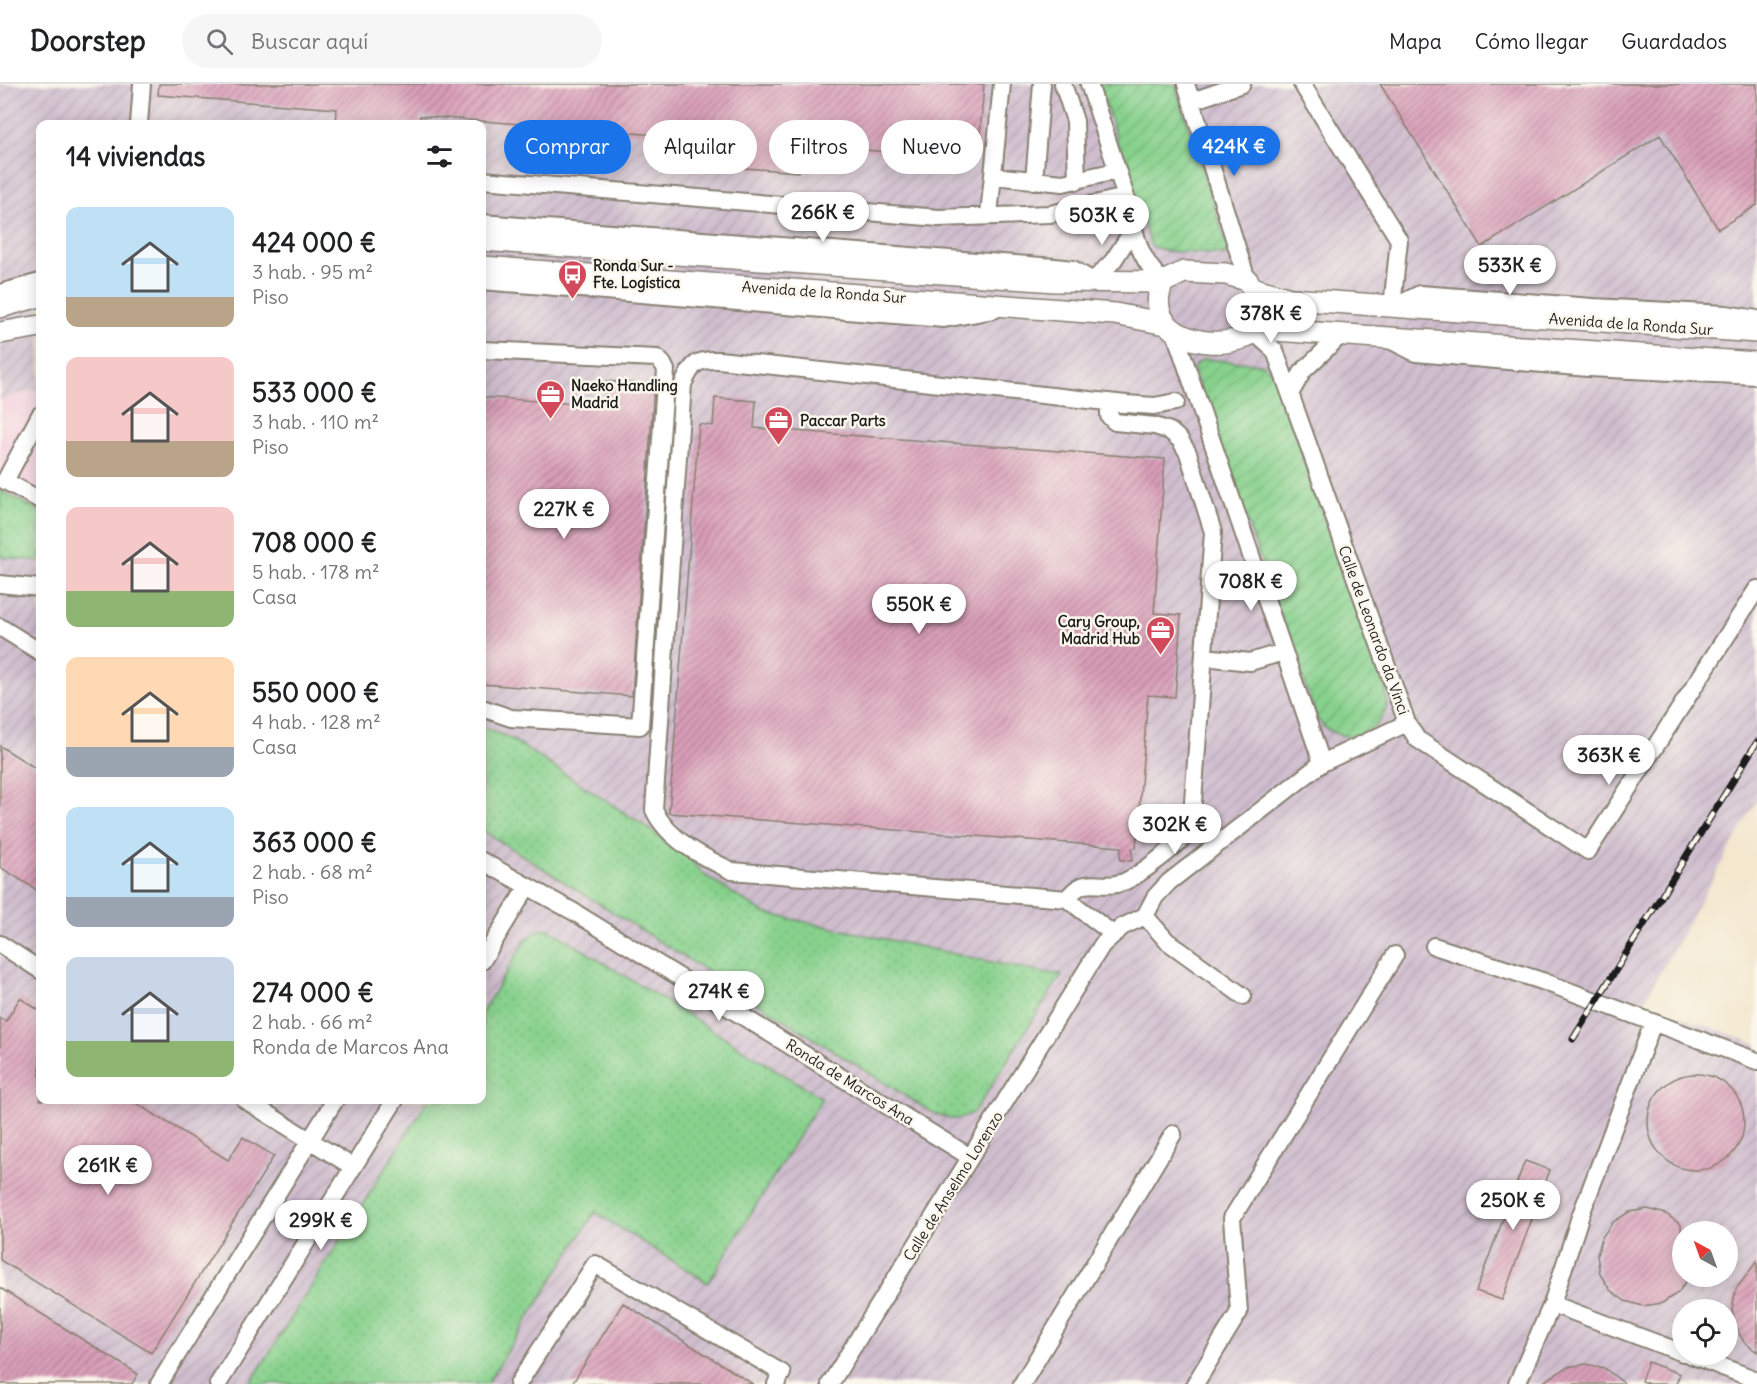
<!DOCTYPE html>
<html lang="es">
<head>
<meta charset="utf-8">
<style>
	body { margin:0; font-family:Delius,sans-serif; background:#f6f6f6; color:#202124; height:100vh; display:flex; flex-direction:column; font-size:22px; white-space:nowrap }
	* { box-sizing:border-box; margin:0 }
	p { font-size:20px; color:#757577 }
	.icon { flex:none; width:33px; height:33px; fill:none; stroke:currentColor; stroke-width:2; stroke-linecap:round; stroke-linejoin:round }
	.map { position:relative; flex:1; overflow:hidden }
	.sheet { position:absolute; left:36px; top:36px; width:450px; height:984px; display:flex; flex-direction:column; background:#fff; border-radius:12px; box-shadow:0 3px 15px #0003 }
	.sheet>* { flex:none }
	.top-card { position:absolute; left:504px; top:36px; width:570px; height:54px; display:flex; gap:12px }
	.needle { width:39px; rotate:319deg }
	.buttons { position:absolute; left:1672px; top:1137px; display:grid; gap:12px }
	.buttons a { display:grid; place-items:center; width:66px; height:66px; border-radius:50%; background:#fff; box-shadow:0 3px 15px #0003; font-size:30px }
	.price { position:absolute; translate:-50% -51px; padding:0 14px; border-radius:21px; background:#fff; color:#222; font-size:20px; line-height:39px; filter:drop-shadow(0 2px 3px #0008) }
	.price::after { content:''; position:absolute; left:50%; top:36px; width:18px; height:14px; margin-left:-9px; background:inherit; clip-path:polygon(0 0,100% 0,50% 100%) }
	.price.selected { background:#1a73e8; color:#fff }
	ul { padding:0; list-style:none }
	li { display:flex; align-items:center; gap:18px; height:150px; padding:0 30px }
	li span { display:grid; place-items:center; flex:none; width:168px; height:120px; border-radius:12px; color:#555 }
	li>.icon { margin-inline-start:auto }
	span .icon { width:72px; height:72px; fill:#fffc; stroke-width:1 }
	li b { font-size:26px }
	h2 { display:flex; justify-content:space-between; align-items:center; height:72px; padding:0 30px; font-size:26px }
	.tag { padding:0 21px; border-radius:27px; background:#fff; box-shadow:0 3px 15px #0003; font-size:21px; line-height:54px }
	.tag.selected { background:#1a73e8; color:#fff }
	header { display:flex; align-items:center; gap:36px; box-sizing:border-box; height:84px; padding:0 30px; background:#fff; border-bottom:2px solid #e0e0e0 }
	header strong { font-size:28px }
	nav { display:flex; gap:33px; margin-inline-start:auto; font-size:21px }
	.search { width:420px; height:54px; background:#f6f6f6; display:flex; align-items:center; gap:15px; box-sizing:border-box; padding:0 21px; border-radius:33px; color:#757577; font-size:22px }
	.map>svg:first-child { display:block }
	.built { fill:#f3cfde }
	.industrial { fill:url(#industrial-furrows); fill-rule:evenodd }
	.grass { fill:url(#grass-dots); stroke:#527654; stroke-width:1.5 }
	.garden { fill:url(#garden-furrows); stroke:#527654; stroke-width:1.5 }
	.building { fill:url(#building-hatch) }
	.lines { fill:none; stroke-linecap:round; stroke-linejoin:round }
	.minor-casing { stroke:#888073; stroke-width:20 }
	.major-casing { stroke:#888073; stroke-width:24 }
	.minor { stroke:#fff; stroke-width:16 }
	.major { stroke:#fff; stroke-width:21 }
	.rail-casing { stroke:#1c1c1c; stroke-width:7 }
	.rail { stroke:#fbf7ec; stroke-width:4.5; stroke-dasharray:14; stroke-linecap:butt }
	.labels { text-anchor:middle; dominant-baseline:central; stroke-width:5; stroke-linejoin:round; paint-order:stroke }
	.poi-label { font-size:15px; font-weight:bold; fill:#1c1c1c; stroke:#fbf7ec; text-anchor:start }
	.street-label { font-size:15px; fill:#1c1c1c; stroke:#fbf7ec }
</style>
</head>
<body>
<header>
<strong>Doorstep</strong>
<div class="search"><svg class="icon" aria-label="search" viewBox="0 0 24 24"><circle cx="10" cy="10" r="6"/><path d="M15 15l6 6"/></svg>Buscar aquí</div>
<nav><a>Mapa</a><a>Cómo llegar</a><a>Guardados</a></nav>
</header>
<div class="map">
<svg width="1757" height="1300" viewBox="0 0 1757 1300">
	<defs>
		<pattern id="industrial-furrows" width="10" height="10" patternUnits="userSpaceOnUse" patternTransform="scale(1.5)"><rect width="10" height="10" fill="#cfbdce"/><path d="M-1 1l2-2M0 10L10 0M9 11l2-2" fill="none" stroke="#b1a2b0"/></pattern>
		<pattern id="grass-dots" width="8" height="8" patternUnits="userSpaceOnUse" patternTransform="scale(1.5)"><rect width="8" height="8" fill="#88d18d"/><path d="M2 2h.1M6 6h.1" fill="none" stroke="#75b379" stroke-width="1.8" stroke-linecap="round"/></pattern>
		<pattern id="garden-furrows" width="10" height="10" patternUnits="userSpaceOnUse" patternTransform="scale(1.5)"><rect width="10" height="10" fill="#88d18d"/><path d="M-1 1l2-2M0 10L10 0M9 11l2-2" fill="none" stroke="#75b379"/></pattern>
		<pattern id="building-hatch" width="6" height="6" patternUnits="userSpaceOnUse" patternTransform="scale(1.5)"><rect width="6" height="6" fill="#d99eb8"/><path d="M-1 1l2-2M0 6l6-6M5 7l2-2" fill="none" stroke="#af8095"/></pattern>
	</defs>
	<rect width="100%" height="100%" fill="#fbf7ec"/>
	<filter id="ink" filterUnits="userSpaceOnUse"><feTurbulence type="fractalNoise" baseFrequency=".0167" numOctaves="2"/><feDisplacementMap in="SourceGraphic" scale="12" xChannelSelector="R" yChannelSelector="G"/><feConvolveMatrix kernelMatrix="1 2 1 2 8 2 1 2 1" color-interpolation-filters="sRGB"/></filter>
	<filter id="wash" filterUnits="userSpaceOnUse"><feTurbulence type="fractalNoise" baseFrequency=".008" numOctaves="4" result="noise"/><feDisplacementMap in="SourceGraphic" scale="24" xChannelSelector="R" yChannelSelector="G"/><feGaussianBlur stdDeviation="1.35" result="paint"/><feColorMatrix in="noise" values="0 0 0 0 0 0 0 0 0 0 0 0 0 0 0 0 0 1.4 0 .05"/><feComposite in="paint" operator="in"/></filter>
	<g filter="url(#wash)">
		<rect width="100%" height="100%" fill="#f3e5ca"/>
		<path class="built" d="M40,305V427L0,406V315Z"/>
		<path class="industrial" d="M0,0H1757V716L1643,919L1757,960V1300H0V406L40,427V1016H482V40H40V305L0,315ZM1683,1148H1728V1192H1683ZM1683,1226H1728V1270H1683Z"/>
		<path class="grass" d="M0,406L40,427V477L0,473Z
			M482,642L511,655L639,738L689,774L704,791L764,829L1043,889L1062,890L975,1027C959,1039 949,1036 931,1028L482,746Z
			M549,845L822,1014L708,1199L595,1128L487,1300H250L428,1016H482V928L525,857L539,846Z"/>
		<path class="garden" d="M1099,0H1175L1229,168L1227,171L1166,167L1151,162Z
			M1204,275L1262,280L1275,290L1316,413L1386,606C1394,648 1342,669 1317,635L1194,288L1195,281Z"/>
		<g id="blocks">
			<path class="building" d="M159,0H984L978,75L801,61L799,88L717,82L719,56L420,32L419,40H336L337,25L158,11Z
				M1380,0H1757V121L1718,145L1660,51L1482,163Z
				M606,297L654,301L632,612L482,600V313L604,322Z
				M715,314L756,317L754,344L1165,375L1154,529L1181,531L1175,613L1148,611L1136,764H1132V777L1120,776L1121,763L669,729L699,340L713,342Z
				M0,662L40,687V808L0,783Z
				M20,914L40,927V1016H131L228,1076L243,1053L274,1072L151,1269L0,1176V934L6,937Z
				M1648 1038a48 48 0 1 1 96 0a48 48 0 1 1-96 0Z
				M1525,1077L1550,1086L1502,1216L1476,1207Z
				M1648,1125L1666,1130L1681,1141L1683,1192H1690L1678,1209L1662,1219L1643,1222L1625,1217L1610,1206L1600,1190L1597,1171L1602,1153L1613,1138L1629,1128Z
				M1757,1177V1268L1744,1258L1735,1242L1732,1224L1736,1205Z
				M0,1204L138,1290L132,1300H0Z
				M623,1219L753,1300H572Z
				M1648,1278L1680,1290L1676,1300H1649L1641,1297Z
				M1586,1280L1604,1284L1625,1300H1540L1568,1283Z"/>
		</g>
	</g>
	<g filter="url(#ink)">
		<use href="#blocks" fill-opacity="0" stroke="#888073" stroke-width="1.5"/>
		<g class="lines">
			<defs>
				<path id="minor" d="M1063,0L1075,37L1077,97
					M1089,0C1101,37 1113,74 1125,110C1137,147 1133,168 1163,198
					M1186,0L1247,196
					M1302,0L1399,156L1392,223
					M1192,17L1242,0
					M139,40L142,0
					M993,92L1063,99L1116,87
					M482,96L939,134L1050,130L1126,113
					M1034,97L1042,0
					M989,131L1002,0
					M482,139L1055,183L1073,185L1093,197L1113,177L1133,146
					M482,197L944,235L994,226
					M0,209L40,198
					M1396,222L1420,210L1593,223L1726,230L1757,235
					M1254,248L1275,267L1407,639L1417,655L1588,767L1757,505
					M1175,249L1322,679L1407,639
					M1390,256L1416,269L1588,284L1757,292
					M482,266L657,274L663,280L666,286L640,642L511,634L482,624
					M1291,308L1303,287L1342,250
					M40,331L5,397L40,416
					M0,500L40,504
					M0,543L40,568
					M1205,573L1250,578L1283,568
					M482,777L574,828L970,1073
					M1067,815C1085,790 1097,806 1121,799C1136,794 1178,762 1187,749C1192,740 1192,728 1193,718L1213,448L1188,369L1180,356L1170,347L1155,342L1115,338L1109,332V319
					M1145,832L1167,857L1243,912
					M1113,850L1067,815L732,787C703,773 668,756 654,726L683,300C693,280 695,275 719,276L1126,320L1154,322L1176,318
					M0,860L40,886
					M1434,862L1542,897L1757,977
					M482,877L527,803
					M245,1016L353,1083
					M1552,1220L1683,1269
					M1688,1270L1757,1296
					M159,1300L335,1016
					M218,1300L395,1016
					M518,1300L595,1180L782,1289L776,1300
					M830,1300L1102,861L1122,843L1145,832L1155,813L1169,798L1322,679
					M1022,1300L1173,1050
					M1195,1300L1239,1228L1232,1134L1395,871
					M1517,1300L1552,1220L1580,1133L1653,939"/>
				<path id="major" d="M482,156L1055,197L1163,198L1184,188L1226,190L1247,196L1265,223C1264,230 1264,239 1259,245C1255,250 1247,251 1242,254C1203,268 1141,248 1163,198
					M482,183L1115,230L1166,240
					M1255,205L1291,215L1757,248
					M0,223L40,212
					M1259,245L1757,279
					M0,249L40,242"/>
			</defs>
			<use href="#minor" class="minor-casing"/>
			<use href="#major" class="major-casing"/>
			<use href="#minor" class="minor"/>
			<use href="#major" class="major"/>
			<defs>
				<path id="rail" d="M1573,955L1757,658"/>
			</defs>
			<use href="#rail" class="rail-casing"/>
			<use href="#rail" class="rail"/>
		</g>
	</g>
	<defs>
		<symbol id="bus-pin" viewBox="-11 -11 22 30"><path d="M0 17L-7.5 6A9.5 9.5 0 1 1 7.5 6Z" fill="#d1495b" stroke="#fbf7ec"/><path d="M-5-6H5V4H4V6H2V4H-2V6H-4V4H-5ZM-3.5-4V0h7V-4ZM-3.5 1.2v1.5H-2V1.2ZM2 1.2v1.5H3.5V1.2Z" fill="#fff"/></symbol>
		<symbol id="office-pin" viewBox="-11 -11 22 30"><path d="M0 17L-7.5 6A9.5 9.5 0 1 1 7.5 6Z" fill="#d1495b" stroke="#fbf7ec"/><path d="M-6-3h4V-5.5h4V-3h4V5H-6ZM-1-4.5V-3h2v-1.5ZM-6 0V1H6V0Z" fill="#fff"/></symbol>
	</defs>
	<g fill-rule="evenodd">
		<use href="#bus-pin" x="556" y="174" width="33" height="45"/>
		<use href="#office-pin" x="534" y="294" width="33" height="45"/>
		<use href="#office-pin" x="762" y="320" width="33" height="45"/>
		<use href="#office-pin" x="1144" y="530" width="33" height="45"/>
	</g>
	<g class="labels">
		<g class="poi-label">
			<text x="593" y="181">Ronda Sur -<tspan x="593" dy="17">Fte. Logística</tspan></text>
			<text x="571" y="301">Naeko Handling<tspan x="571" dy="17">Madrid</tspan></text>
			<text x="800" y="336">Paccar Parts</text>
			<text x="1140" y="537" text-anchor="end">Cary Group,<tspan x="1140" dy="17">Madrid Hub</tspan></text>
		</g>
		<g class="street-label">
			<text transform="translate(824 208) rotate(4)">Avenida de la Ronda Sur</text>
			<text transform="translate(1631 240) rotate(4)">Avenida de la Ronda Sur</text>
			<text transform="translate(1374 546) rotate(70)">Calle de Leonardo da Vinci</text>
			<text transform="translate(850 998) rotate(32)">Ronda de Marcos Ana</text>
			<text transform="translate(953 1102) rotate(-58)">Calle de Anselmo Lorenzo</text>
		</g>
	</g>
</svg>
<div class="buttons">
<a><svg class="needle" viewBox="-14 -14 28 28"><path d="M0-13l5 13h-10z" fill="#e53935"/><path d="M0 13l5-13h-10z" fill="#757577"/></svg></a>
<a><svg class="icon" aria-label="locate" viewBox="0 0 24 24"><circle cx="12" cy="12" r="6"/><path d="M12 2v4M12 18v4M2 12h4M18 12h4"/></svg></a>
</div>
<b class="price selected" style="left:1234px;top:93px">424K €</b>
<b class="price" style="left:823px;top:159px">266K €</b>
<b class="price" style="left:1102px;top:162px">503K €</b>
<b class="price" style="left:1510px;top:212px">533K €</b>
<b class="price" style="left:1271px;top:260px">378K €</b>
<b class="price" style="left:564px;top:456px">227K €</b>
<b class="price" style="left:1251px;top:528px">708K €</b>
<b class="price" style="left:919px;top:551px">550K €</b>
<b class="price" style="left:1609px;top:702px">363K €</b>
<b class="price" style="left:1175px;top:771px">302K €</b>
<b class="price" style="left:719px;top:938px">274K €</b>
<b class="price" style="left:108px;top:1112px">261K €</b>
<b class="price" style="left:1513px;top:1147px">250K €</b>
<b class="price" style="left:321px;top:1167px">299K €</b>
<div class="top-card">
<a class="tag selected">Comprar</a>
<a class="tag">Alquilar</a>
<a class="tag">Filtros</a>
<a class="tag">Nuevo</a>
</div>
<section class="sheet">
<h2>14 viviendas<svg class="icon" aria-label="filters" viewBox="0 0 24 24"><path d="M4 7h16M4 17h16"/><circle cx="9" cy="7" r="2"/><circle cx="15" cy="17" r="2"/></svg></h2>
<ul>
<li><span style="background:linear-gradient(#bfe0f5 75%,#b9a48a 0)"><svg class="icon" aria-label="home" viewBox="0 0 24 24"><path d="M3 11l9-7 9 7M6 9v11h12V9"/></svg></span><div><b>424 000 €</b><p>3 hab. · 95 m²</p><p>Piso</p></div></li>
<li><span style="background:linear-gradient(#f6c9c9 70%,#b9a48a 0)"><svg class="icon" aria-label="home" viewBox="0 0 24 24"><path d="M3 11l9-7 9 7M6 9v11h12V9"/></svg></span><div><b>533 000 €</b><p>3 hab. · 110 m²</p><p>Piso</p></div></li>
<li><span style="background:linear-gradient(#f6c9c9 70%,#8fb573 0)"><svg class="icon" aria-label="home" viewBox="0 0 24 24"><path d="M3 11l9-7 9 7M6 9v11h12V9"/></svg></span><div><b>708 000 €</b><p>5 hab. · 178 m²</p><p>Casa</p></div></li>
<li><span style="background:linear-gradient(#ffd9b3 75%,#9aa5b1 0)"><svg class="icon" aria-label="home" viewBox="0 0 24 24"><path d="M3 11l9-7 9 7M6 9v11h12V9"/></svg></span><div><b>550 000 €</b><p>4 hab. · 128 m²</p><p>Casa</p></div></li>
<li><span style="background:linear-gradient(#bfe0f5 75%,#9aa5b1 0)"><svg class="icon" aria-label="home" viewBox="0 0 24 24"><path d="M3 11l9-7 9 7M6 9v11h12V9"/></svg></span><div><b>363 000 €</b><p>2 hab. · 68 m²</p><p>Piso</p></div></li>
<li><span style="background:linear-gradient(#c9d6e8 70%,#8fb573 0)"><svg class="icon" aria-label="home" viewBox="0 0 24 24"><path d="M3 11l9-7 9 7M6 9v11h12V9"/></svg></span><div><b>274 000 €</b><p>2 hab. · 66 m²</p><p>Ronda de Marcos Ana</p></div></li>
</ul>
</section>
</div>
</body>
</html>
